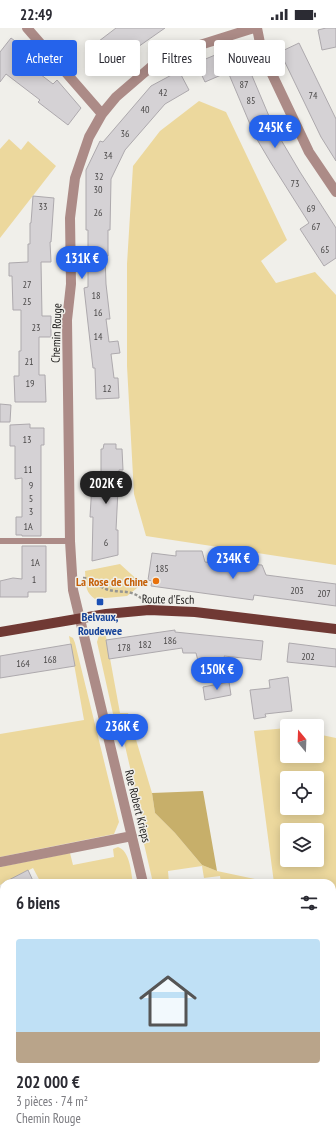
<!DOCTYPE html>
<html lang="fr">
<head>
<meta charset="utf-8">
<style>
	body { margin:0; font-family:"PT Sans Narrow",sans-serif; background:#f7f7f7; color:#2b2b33; height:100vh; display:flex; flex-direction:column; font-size:15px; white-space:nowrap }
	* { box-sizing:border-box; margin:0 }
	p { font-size:13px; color:#7c7c81 }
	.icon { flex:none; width:22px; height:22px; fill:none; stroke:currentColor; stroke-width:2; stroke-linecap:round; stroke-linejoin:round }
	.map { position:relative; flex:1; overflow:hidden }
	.details { position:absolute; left:0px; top:851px; width:336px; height:268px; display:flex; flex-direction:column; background:#fff; border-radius:12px 12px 0 0; box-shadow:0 2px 10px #0003 }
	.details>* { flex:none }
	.guide { position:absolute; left:12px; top:12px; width:312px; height:36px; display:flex; gap:8px }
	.needle { width:26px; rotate:341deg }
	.fabs { position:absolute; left:280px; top:691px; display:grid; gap:8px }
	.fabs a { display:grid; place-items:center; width:44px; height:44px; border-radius:4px; background:#fff; box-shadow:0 2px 10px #0003; font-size:20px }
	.price { position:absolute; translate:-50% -34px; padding:0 9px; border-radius:14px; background:#2563eb; color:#fff; font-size:13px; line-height:26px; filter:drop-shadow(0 1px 2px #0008) }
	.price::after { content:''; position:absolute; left:50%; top:24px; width:12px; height:9px; margin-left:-6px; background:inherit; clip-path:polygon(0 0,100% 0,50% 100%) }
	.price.active { background:#222; color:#fff }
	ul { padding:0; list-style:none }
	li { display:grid; align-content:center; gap:8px; height:212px; padding:0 16px }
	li+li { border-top:1px solid #e1e1e2 }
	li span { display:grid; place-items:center; height:124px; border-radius:4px; color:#555 }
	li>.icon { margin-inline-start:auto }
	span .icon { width:72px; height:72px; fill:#fffc; stroke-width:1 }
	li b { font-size:17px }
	h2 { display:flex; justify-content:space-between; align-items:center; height:48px; padding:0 16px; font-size:17px }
	.pill { padding:0 14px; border-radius:4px; background:#fff; box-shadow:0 2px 10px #0003; font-size:14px; line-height:36px }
	.pill.active { background:#2563eb; color:#fff }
	.status { display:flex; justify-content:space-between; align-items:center; height:28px; padding:0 20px; background:#fff; direction:ltr }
	.status svg { height:11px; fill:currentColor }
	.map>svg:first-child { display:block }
	.green { fill:#ecd89d; fill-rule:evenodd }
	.forest { fill:#c7af6a }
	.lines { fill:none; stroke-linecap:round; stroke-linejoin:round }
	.stream { stroke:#779fb5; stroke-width:4 }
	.building { fill:#d5d2d5; stroke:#ada9ad }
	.path { stroke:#969592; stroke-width:2.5; stroke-dasharray:3 2; stroke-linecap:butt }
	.service { stroke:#ac8b87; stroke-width:6 }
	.minor { stroke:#ac8b87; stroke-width:10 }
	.primary { stroke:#703934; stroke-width:10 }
	.food-dot { fill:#e8710a; stroke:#f0efea; stroke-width:1.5 }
	.transit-dot { fill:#1a4fb4; stroke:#f0efea; stroke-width:1.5 }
	.labels { text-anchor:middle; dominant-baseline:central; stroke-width:3; stroke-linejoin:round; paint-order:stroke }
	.number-label { font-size:10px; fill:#4a4848 }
	.street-label { font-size:12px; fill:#1b1a19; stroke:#f0efea }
	.food-label { font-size:12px; font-weight:bold; fill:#c56008; stroke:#f0efea; text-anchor:end }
	.transit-label { font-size:12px; font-weight:bold; fill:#164399; stroke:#f0efea }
</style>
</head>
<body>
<div class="status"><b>22:49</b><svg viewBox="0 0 49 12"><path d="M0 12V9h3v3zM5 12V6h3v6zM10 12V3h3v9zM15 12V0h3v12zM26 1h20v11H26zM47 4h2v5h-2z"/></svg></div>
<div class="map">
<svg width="336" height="1119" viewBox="0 0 336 1119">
	<rect width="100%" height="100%" fill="#f0efea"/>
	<path class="green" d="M199,73L226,84L287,212L261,233L276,255L315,244L336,267V537L146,508L134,466L127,338V236L133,138L160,103Z
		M9,111L21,122L28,113L56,138L0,210V121Z
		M120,536L142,556L127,568L95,571C84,563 86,555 85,543Z
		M105,603L120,685H128L152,765L155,785L175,805L202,837L217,843L274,855L254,703L287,700V728H317V706L336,710V884L333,867L332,866V855H260L246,853L245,855H221L220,848L204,850L202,838L168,843L169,855H153L139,794L142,791L119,692L113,686L97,614L100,604ZM287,750H317V780H287ZM287,802H317V832H287Z
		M69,608L73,610L75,615L119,794L114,806L0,829V706L84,692Z
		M118,819C130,823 131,844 133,855H41L33,840L0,857V839L70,825L73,837L114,829L113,821Z
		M70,1115H123L125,1119H71Z
		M172,1115H196L197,1119H168V1117Z
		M295,1115H326V1119H295Z"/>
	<path class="forest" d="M203,763L217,843L202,837L175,805L155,785L152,765Z"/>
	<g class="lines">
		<path class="stream" d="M114,1115L116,1119"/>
	</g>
	<path class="building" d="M116,0H165L135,21L104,46L86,23Z
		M326,0H336V19L322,22L318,2Z
		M11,10L26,21L19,30L53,56L57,52L81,80L68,97L38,74L40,72L6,46L0,54V24Z
		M299,15L336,91V133L321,109L280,24Z
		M239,17L274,100L300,144L336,200V230L324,238L300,201L309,195L271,135L255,108L228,44L205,54L196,35Z
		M179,43L189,62L165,76L125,122L111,151L110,202H108V228H105L106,256L110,291H106L109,314L118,313L120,325L111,326L114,350H118L119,370L96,371L95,340H93L84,260L88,259V202H86V142L100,113L103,114L151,58Z
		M33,168L54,170L51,214H50L51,234H41L42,288H51V309H39V347H45L46,374H15L14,348H19V323H21V282H13L12,248H9V235L28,234V216H30V195H31Z
		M0,376L11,377L10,394H0Z
		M30,396V400H44V417H41V508H22V507H16V489H22V450L15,451V418H10V397Z
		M104,416H116V421H122L123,442H119L116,502H118V527L92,533L93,489H90L92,456L101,457V421H103Z
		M22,518H46V564H28V569H0V553L13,550L22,551Z
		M176,523H202L205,534L244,539L243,536L262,537L266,547L336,556V578L254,567L253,572L151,558L152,553L148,552L152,525L176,528Z
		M175,602V604L263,613L261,632L224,628L225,630L198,633L196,625H183L182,620L109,631L106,612Z
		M289,615L336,621V639L287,634Z
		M71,616L75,638L0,650V628Z
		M288,649L292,683L265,686L266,689L254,691L250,662L270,660L269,652Z
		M229,654L231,667L205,672L203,659Z
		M28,842L34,855H3Z"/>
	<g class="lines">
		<path class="path" d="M83,550C94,550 97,558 106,561C118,566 130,560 142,571
			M0,888L4,886
			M201,1115L202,1119
			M246,1119L255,1115"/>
		<path class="service" d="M0,513H70"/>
		<path class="minor" d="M27,0L102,86
			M257,0L262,25L309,124L336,164
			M0,834L132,808
			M143,855L73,562L70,513L67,292L71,256L70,190L75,150L89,109L102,86L116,69L152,38L184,22L254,0
			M0,1014L4,1012
			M332,1026L336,1027"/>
		<path class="primary" d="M0,604L106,586L149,582L195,584L336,601"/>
	</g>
	<circle class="food-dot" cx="156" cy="553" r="4"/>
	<rect class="transit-dot" x="96" y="570" width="8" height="8" rx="2"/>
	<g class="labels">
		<g class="number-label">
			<text x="244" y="56">87</text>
			<text x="163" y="64">42</text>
			<text x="313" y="67">74</text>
			<text x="251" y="72">85</text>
			<text x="145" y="81">40</text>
			<text x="125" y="105">36</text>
			<text x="108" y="127">34</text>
			<text x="99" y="148">32</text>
			<text x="295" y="155">73</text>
			<text x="98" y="161">30</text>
			<text x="43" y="178">33</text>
			<text x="311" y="180">69</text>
			<text x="98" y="184">26</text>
			<text x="316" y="198">67</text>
			<text x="325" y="221">65</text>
			<text x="27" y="256">27</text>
			<text x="96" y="267">18</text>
			<text x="27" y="273">25</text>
			<text x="98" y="284">16</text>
			<text x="36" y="299">23</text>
			<text x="98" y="308">14</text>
			<text x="29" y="333">21</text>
			<text x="30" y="355">19</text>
			<text x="107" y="360">12</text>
			<text x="27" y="411">13</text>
			<text x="28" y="441">11</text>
			<text x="31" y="457">9</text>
			<text x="31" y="470">5</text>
			<text x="31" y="483">3</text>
			<text x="28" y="498">1A</text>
			<text x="106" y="514">6</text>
			<text x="35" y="534">1A</text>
			<text x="162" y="540">185</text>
			<text x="34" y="551">1</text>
			<text x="297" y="562">203</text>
			<text x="324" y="565">207</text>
			<text x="170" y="612">186</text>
			<text x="145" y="616">182</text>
			<text x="124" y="619">178</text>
			<text x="308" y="628">202</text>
			<text x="50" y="631">168</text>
			<text x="23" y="635">164</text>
		</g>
		<g class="street-label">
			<text transform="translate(56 305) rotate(-88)">Chemin Rouge</text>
			<text transform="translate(168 571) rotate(1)">Route d'Esch</text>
			<text transform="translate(138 778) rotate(76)">Rue Robert Krieps</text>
		</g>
		<g class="food-label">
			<text x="148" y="553">La Rose de Chine</text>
		</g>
		<g class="transit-label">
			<text x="100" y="588">Belvaux,<tspan x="100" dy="14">Roudewee</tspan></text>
		</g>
	</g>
</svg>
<div class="fabs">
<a><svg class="needle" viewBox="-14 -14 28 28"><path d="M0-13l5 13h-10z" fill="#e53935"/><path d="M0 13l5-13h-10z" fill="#7c7c81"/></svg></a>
<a><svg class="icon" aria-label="locate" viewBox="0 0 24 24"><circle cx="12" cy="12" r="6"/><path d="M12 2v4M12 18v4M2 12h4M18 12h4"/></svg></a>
<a><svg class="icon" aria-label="layers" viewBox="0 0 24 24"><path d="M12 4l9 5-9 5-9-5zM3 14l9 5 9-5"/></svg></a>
</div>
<b class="price" style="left:275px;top:121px">245K €</b>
<b class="price" style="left:82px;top:252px">131K €</b>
<b class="price active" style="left:106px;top:477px">202K €</b>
<b class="price" style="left:233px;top:552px">234K €</b>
<b class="price" style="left:217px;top:663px">150K €</b>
<b class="price" style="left:122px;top:720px">236K €</b>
<div class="guide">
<a class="pill active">Acheter</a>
<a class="pill">Louer</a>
<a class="pill">Filtres</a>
<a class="pill">Nouveau</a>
</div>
<section class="details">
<h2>6 biens<svg class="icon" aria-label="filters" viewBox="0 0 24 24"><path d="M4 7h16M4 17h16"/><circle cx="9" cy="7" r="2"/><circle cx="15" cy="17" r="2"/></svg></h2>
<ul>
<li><span style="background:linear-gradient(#bfe0f5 75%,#b9a48a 0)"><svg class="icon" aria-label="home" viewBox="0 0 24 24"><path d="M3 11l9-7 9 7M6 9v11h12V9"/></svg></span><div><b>202 000 €</b><p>3 pièces · 74 m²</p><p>Chemin Rouge</p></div></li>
</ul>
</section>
</div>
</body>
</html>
